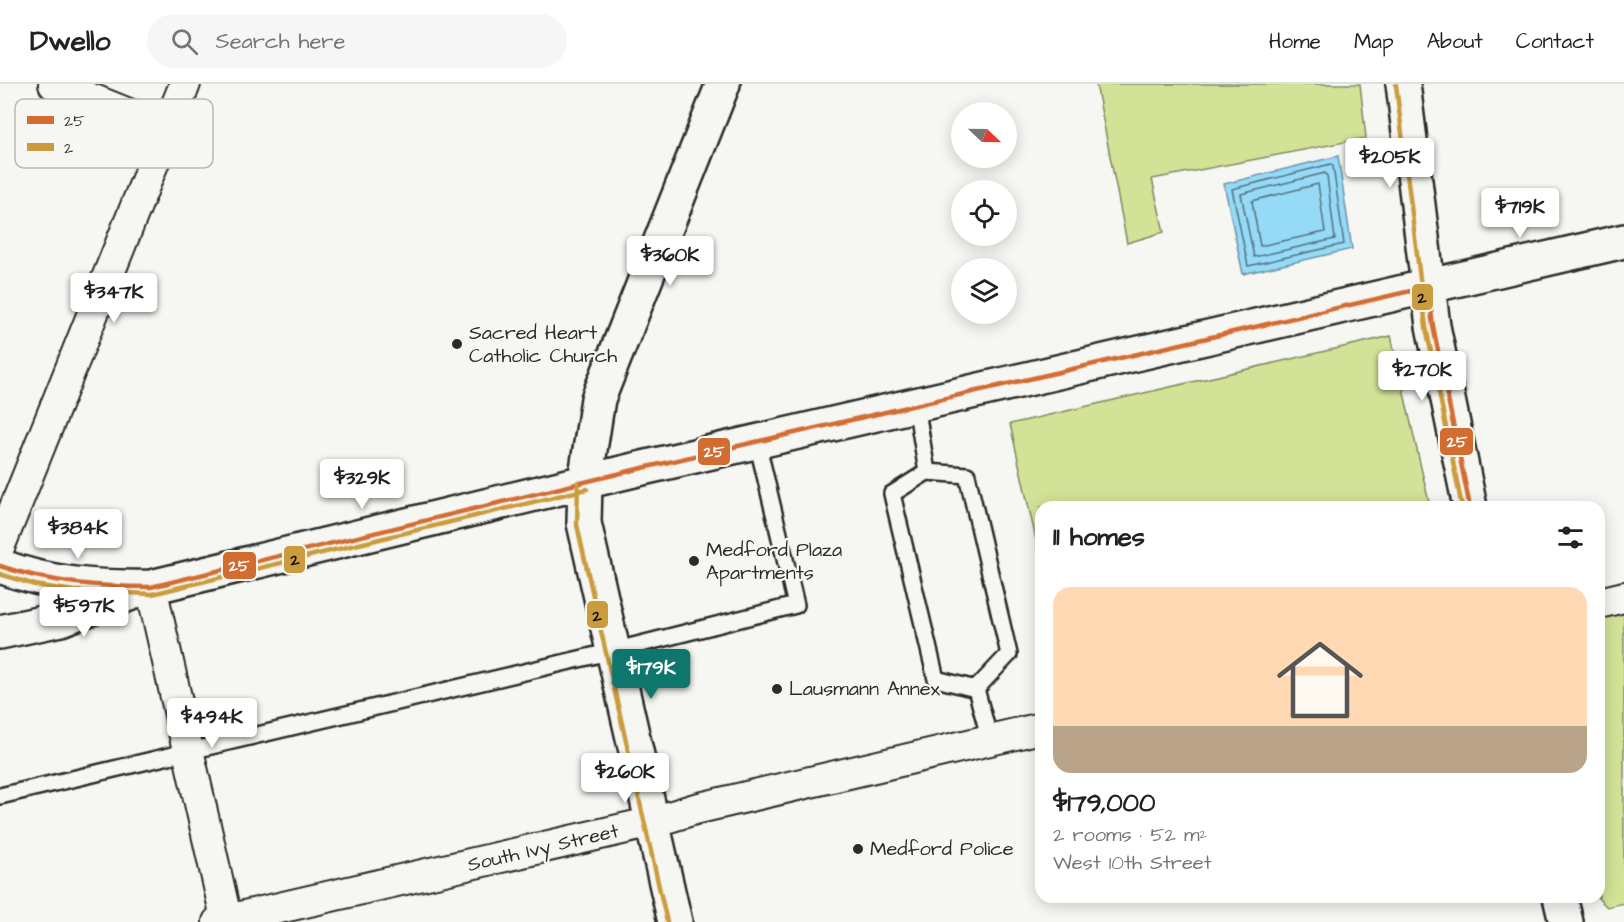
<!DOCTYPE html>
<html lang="en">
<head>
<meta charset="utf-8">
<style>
	body { margin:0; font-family:"Architects Daughter",sans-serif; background:#f6f6f6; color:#222; height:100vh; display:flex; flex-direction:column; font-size:22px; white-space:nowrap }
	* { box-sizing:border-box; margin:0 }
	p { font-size:20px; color:#767676 }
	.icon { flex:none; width:33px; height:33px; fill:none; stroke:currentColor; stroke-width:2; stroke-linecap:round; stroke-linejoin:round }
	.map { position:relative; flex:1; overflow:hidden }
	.side { position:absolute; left:1035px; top:417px; width:570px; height:402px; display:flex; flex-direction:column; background:#fff; border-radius:18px; box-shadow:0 3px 15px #0003 }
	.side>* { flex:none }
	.needle { width:39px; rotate:112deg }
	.buttons { position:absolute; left:951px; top:18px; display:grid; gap:12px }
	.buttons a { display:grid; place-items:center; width:66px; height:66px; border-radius:50%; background:#fff; box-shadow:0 3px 15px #0003; font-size:30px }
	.price { position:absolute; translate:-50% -51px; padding:0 14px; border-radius:6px; background:#fff; color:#222; font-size:20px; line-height:39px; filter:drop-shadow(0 2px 3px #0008) }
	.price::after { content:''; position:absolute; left:50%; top:36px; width:18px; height:14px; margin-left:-9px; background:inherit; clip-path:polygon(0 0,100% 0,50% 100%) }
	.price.current { background:#0f766e; color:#fff }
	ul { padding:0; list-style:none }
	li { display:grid; align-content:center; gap:12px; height:318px; padding:0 18px }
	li+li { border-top:2px solid #e0e0e0 }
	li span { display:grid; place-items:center; height:186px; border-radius:18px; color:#555 }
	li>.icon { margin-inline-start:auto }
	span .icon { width:108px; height:108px; fill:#fffc; stroke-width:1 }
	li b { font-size:26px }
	h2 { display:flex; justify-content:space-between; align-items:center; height:72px; padding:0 18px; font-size:26px }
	header { display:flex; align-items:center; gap:36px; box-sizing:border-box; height:84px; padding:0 30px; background:#fff; border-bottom:2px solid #e0e0e0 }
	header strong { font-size:28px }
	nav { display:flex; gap:33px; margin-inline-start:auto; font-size:21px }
	.search { width:420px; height:54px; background:#f6f6f6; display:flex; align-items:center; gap:15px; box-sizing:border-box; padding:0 21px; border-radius:33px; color:#767676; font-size:22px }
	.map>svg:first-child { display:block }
	.green { fill:#d2e397; stroke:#7e8761; stroke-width:1.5 }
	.water { fill:#95daf7; stroke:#6b94a5; stroke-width:1.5 }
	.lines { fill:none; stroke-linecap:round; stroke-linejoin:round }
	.shore { stroke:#55717d; stroke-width:1.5 }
	.service-casing { stroke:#2b2b2b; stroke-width:20 }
	.minor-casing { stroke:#2b2b2b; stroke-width:34 }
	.tertiary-casing { stroke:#2b2b2b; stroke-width:38 }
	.secondary-casing { stroke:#2b2b2b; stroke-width:38 }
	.service { stroke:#f6f6f2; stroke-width:15 }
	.minor { stroke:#f6f6f2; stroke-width:30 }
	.tertiary { stroke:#f6f6f2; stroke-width:33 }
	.secondary { stroke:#f6f6f2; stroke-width:33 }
	.bus-1-casing { stroke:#f6f6f2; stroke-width:9 }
	.bus-2-casing { stroke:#f6f6f2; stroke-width:9 }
	.bus-1 { stroke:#d36c31; stroke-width:4.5 }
	.bus-2 { stroke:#ca9c3e; stroke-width:4.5 }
	.poi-dot { fill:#2b2b2b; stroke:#f6f6f2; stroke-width:2 }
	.labels { text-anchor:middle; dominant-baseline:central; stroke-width:4.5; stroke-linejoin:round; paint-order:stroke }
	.poi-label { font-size:20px; fill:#2b2b2b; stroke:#f6f6f2; text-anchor:start }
	.street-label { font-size:20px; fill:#2b2b2b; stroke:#f6f6f2 }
	.key { fill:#f6f6f2; stroke:#b9b9b6; stroke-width:1.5 }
	.key-label { font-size:16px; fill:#2b2b2b }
	.line-badge { stroke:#f6f6f2; stroke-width:2 }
	.badge-label { font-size:16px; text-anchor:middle; font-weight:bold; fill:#fff }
	.pale-badge-label { font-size:16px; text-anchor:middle; font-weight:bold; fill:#111 }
</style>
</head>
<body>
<header>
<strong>Dwello</strong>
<div class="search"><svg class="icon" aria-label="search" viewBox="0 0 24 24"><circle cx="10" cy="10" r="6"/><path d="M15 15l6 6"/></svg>Search here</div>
<nav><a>Home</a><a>Map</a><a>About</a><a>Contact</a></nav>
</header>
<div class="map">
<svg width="1624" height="838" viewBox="0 0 1624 838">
	<rect width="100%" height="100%" fill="#f6f6f2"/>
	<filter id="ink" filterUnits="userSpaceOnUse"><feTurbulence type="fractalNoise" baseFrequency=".0167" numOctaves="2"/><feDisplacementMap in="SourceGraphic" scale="12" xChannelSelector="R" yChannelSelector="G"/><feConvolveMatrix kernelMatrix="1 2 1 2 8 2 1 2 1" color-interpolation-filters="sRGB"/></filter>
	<g filter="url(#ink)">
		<path class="green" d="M1096,0H1360L1366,54L1152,95L1164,148L1127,159Z
			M1391,252L1430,423H1041V478L1010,340Z
			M1624,523V819L1607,823L1597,813H1599V529Z"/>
		<path class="water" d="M1338,72L1352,165L1243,190L1224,100Z"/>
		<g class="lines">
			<path class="shore" d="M1331,80L1333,82L1344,160L1248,182L1232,105Z
				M1325,89L1327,92L1335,155L1254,173L1241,110Z
				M1318,100L1325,148L1260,162L1252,117Z"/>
			<defs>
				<path id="service" d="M916,321L927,388L892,410L936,595L976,605L990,656
					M927,388L967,391L1009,570L976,605
					M0,712L613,567L796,521L757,358"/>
				<path id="minor" d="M54,0L166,45
					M0,461L185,0
					M151,503L227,838
					M1599,519L1624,513
					M218,838L653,738L695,725L1041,644"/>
				<path id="tertiary" d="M0,482C50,501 98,504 151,503L634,386L1624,157
					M0,548L61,535L129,510
					M675,838L584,439L585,398L598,315L723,0"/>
				<path id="secondary" d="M1403,0L1433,242L1470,423
					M1560,813L1566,838"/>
			</defs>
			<use href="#service" class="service-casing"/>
			<use href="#minor" class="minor-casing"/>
			<use href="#tertiary" class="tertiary-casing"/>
			<use href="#secondary" class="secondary-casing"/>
			<use href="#service" class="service"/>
			<use href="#minor" class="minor"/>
			<use href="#tertiary" class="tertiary"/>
			<use href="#secondary" class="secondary"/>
			<defs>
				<path id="bus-1" d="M1428,203L1433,242L1470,423
					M0,482C50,499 99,503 151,503L634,386L1428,203"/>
				<path id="bus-2" d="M1396,1L1426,243L1462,423
					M578,398L577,441L667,838
					M0,490L35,501L73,507L152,510L587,405"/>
			</defs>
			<use href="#bus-1" class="bus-1-casing"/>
			<use href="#bus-2" class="bus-2-casing"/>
			<use href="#bus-1" class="bus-1"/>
			<use href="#bus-2" class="bus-2"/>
		</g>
	</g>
	<g class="poi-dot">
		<circle cx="457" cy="260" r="6"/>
		<circle cx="694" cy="477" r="6"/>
		<circle cx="777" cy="605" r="6"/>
		<circle cx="858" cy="765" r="6"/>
	</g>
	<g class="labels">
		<g class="poi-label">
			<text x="469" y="249">Sacred Heart<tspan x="469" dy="23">Catholic Church</tspan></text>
			<text x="706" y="466">Medford Plaza<tspan x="706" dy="23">Apartments</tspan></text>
			<text x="789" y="605">Lausmann Annex</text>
			<text x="870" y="765">Medford Police</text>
		</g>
		<g class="street-label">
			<text transform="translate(543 764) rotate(-13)">South Ivy Street</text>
		</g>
	</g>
	<rect x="15" y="15" width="198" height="69" rx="9" class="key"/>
	<rect x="27" y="32" width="27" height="8" fill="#d36c31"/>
	<rect x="27" y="59" width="27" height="8" fill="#ca9c3e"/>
	<g class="key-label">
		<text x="64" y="42">25</text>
		<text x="64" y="69">2</text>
	</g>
	<g class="line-badge">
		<rect x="1411" y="199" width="23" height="28" rx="6" fill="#ca9c3e"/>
		<rect x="1439" y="343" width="35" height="29" rx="6" fill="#d36c31"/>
		<rect x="697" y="353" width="34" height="29" rx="6" fill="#d36c31"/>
		<rect x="283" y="461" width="23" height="29" rx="6" fill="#ca9c3e"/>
		<rect x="222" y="467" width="35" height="29" rx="6" fill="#d36c31"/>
		<rect x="586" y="516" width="23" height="29" rx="6" fill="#ca9c3e"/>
	</g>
	<g class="badge-label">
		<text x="1457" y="363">25</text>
		<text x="714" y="373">25</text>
		<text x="239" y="487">25</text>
	</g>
	<g class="pale-badge-label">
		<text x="1422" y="219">2</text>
		<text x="295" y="481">2</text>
		<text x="597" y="537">2</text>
	</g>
</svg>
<div class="buttons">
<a><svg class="needle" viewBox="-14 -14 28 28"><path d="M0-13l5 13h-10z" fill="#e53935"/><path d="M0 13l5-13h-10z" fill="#767676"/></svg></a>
<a><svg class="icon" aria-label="locate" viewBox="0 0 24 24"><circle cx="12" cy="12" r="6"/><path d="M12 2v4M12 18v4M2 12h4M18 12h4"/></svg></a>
<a><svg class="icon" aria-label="layers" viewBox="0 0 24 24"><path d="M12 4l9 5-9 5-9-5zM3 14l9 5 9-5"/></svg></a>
</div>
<b class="price" style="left:1390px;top:105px">$205K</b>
<b class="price" style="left:1520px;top:155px">$719K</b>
<b class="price" style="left:670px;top:203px">$360K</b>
<b class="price" style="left:114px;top:240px">$347K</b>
<b class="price" style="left:1422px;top:318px">$270K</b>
<b class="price" style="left:362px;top:426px">$329K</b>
<b class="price" style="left:78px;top:476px">$384K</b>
<b class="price" style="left:84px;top:554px">$597K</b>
<b class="price current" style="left:651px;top:616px">$179K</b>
<b class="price" style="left:212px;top:665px">$494K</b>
<b class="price" style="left:625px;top:720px">$260K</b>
<section class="side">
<h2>11 homes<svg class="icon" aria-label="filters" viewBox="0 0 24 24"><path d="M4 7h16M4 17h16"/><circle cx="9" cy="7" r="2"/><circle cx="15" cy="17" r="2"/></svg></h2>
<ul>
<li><span style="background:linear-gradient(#ffd9b3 75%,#b9a48a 0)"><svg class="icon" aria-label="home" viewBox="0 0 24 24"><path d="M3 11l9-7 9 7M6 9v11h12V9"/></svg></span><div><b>$179,000</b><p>2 rooms · 52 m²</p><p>West 10th Street</p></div></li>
</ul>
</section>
</div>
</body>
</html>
